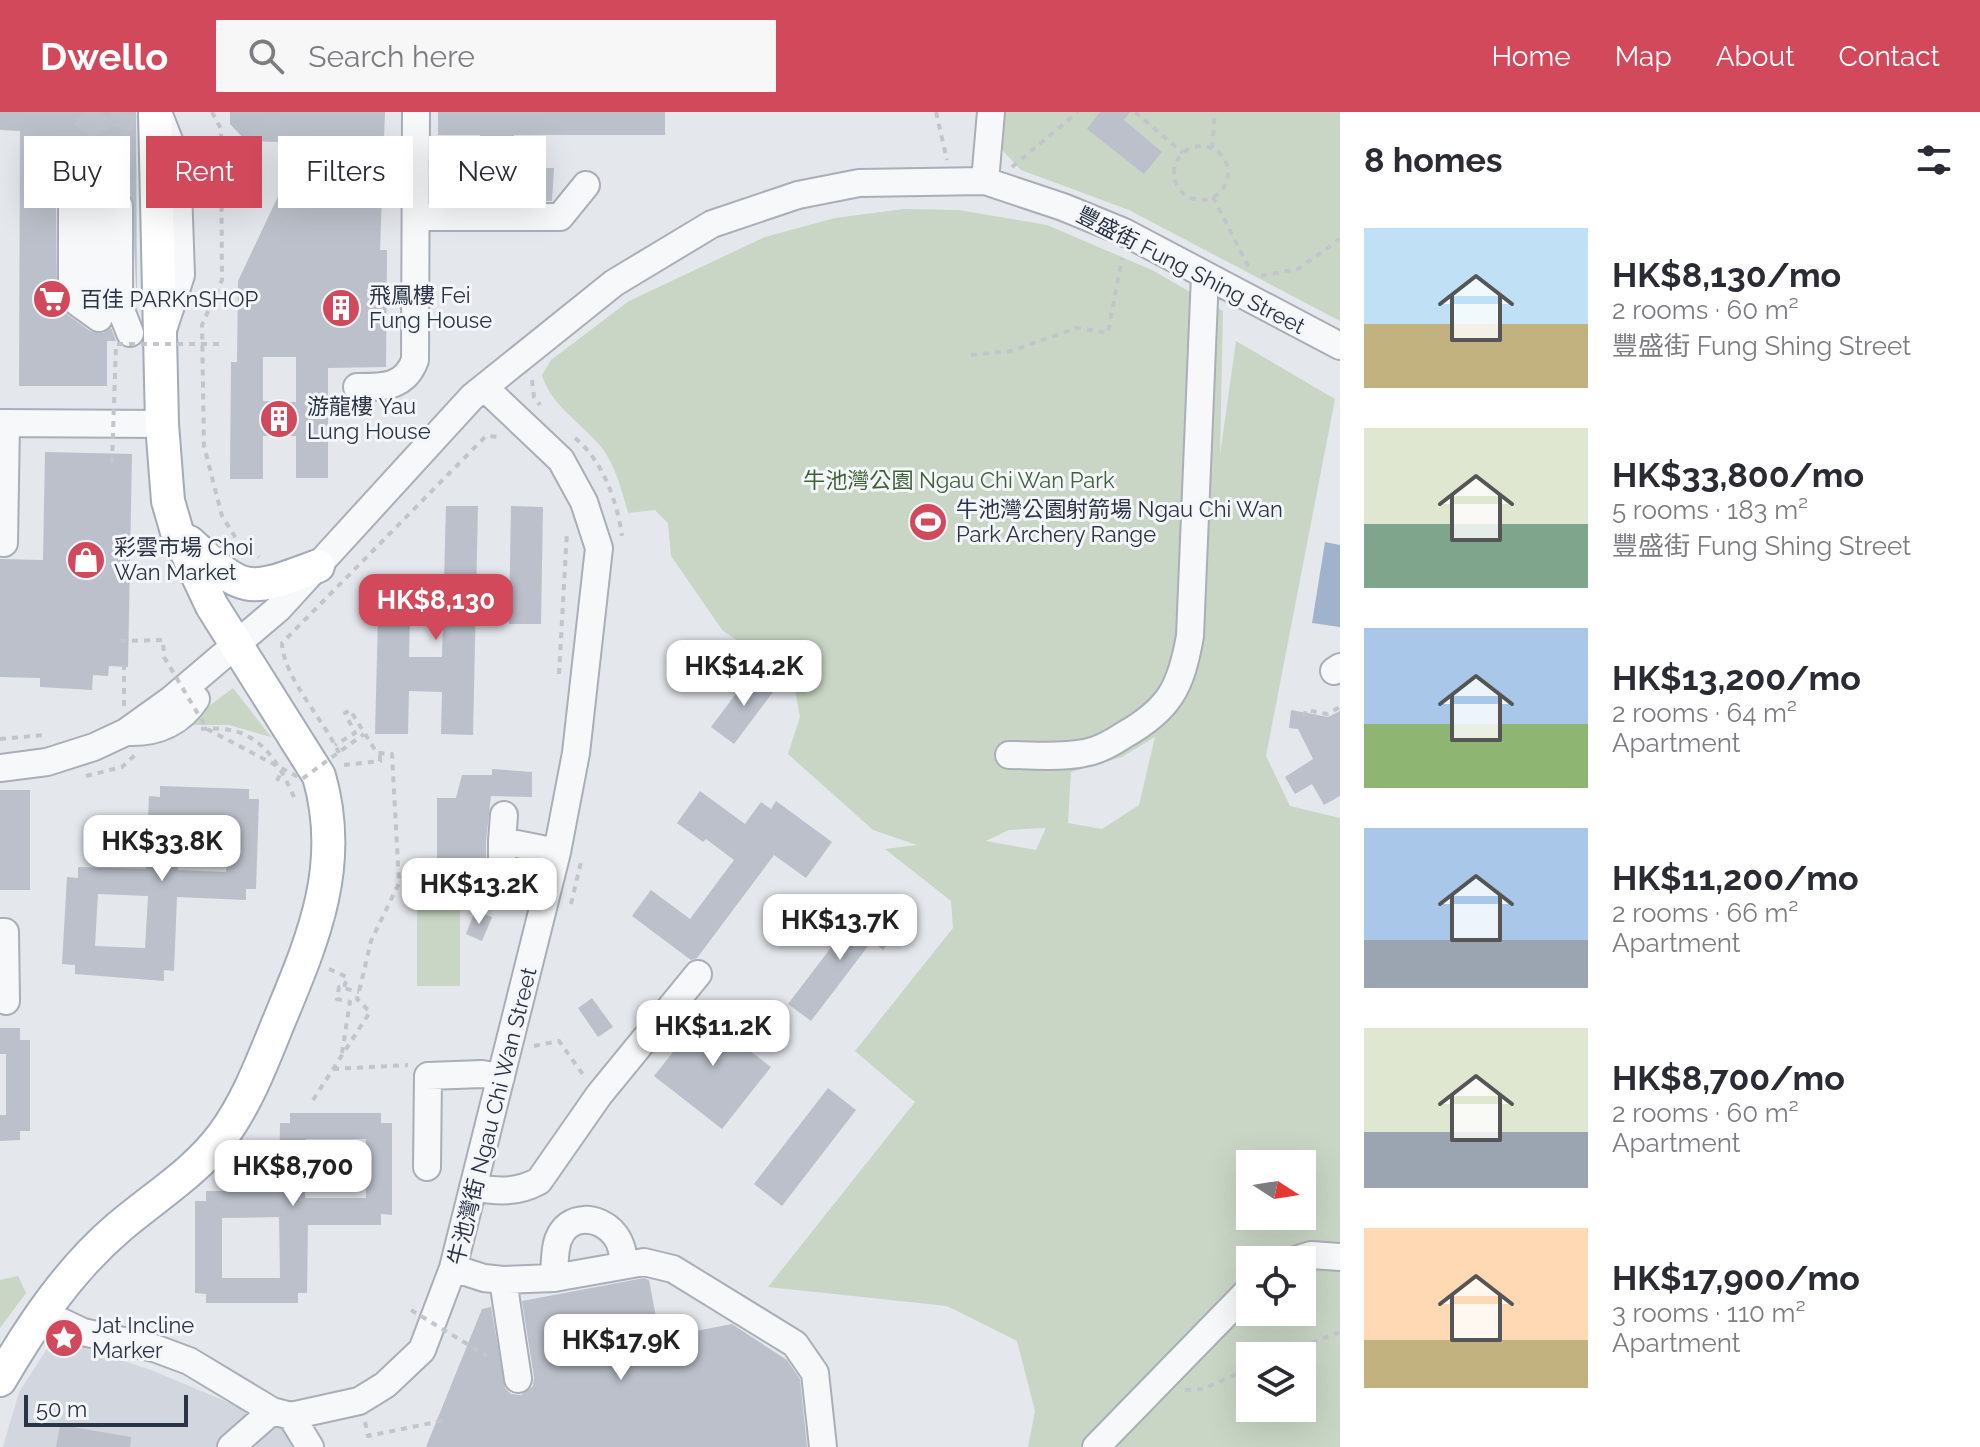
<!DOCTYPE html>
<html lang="en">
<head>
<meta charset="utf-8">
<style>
	body { margin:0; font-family:Raleway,"Noto Sans TC",sans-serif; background:#f7f7f7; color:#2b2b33; height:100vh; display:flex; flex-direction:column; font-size:30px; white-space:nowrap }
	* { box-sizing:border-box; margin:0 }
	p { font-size:26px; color:#7c7c81 }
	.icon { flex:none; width:44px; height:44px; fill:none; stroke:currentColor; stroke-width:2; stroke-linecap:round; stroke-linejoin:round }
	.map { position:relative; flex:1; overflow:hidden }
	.sheet { display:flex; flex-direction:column; background:#fff; width:640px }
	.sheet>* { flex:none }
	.hud { position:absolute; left:24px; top:24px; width:760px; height:72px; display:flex; gap:16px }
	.needle { width:52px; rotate:102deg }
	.controls { position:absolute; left:1236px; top:1038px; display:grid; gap:16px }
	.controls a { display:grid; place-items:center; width:80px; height:80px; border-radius:0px; background:#fff; box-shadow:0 8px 32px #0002; font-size:40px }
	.scale { position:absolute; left:24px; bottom:20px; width:164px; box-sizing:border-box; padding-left:8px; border:4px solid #2b3445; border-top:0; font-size:22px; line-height:28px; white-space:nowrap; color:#2b3445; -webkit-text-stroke:6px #f4f6f9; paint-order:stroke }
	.price { position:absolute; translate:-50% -68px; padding:0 18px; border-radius:16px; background:#fff; color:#222; font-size:26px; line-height:52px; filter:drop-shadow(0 2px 4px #0008) }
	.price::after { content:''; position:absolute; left:50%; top:48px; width:24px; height:18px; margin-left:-12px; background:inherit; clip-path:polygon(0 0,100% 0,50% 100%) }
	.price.on { background:#d1495b; color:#fff }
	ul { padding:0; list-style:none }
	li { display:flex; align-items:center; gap:24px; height:200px; padding:0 24px }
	li span { display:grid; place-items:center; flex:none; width:224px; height:160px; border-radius:0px; color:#555 }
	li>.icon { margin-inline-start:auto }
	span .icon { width:96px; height:96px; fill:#fffc; stroke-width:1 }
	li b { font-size:34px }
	h2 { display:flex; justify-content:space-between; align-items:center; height:96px; padding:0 24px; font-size:34px }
	.chip { padding:0 28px; border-radius:0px; background:#fff; box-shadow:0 8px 32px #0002; font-size:28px; line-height:72px }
	.chip.on { background:#d1495b; color:#fff }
	header { display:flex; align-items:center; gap:48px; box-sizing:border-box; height:112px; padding:0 40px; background:#d1495b; color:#fff }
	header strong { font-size:38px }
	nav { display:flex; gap:44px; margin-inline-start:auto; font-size:28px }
	.search { width:560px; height:72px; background:#f7f7f7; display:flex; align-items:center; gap:20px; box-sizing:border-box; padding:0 28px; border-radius:0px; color:#7c7c81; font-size:30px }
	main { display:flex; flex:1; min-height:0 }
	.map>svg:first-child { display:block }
	.built { fill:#d2d6de }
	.green { fill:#c9d6c5; fill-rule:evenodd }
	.water { fill:#9fb4cc }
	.building { fill:#bbc0ca; fill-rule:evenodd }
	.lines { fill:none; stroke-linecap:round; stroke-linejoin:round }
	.minor-tunnel { stroke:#bfc3cb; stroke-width:26; stroke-dasharray:26 13; stroke-linecap:butt }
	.minor-casing { stroke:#a9aeb7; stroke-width:30 }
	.major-casing { stroke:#a3abb8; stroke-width:36 }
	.path { stroke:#c2c5cb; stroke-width:4; stroke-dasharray:6 6; stroke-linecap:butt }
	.minor { stroke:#f7f8fa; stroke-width:26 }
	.major { stroke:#fff; stroke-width:32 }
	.path-bridge { stroke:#c2c5cb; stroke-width:4; stroke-dasharray:6 6; stroke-linecap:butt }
	.labels { text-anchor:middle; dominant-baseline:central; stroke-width:6; stroke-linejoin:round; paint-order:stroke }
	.street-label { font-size:22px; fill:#2b3445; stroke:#f4f6f9 }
	.poi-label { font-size:22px; fill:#2b3445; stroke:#f4f6f9; text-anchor:start }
	.park-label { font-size:22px; fill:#3f6138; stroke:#f4f6f9 }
</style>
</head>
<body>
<header>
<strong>Dwello</strong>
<div class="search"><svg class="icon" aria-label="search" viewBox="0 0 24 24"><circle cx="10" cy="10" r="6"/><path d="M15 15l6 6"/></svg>Search here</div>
<nav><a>Home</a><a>Map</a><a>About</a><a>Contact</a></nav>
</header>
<main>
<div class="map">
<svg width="1340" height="1335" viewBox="0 0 1340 1335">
	<rect width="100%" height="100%" fill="#e4e7ec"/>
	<path class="built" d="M54,1226L151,1258L299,1320L303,1335H3L19,1280Z"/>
	<path class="green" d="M1001,0H1340V209L1129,98L1021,58L1004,40L998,27Z
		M904,97L959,98L1047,113L1152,158L1223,199L1220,343L1236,229L1335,287L1266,644L1290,694L1340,706V1335H1028L1035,1299L1017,1229L947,1194L768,1175L915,990L855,939L953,816L951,789L885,737L917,733L873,718L788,642L800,605L795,578L788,566L767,548L723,519L671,444L668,411L655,398L628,401C622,379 616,355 602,336C583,312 550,293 542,263L551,248L629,189L765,125L835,106ZM1155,625L1139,693L1102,717L1068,711L1071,660L1122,645ZM1046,716L1036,738L986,729L1009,718ZM1250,1052H1302V1104H1250ZM1250,1148H1302V1200H1250ZM1250,1244H1302V1296H1250Z
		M233,576L271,625L229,613H184Z
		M417,795H460V874H417Z
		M18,1164L26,1181L0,1216V1168Z"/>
	<path class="water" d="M1325,430L1340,433V515L1312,511Z"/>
	<path class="building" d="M0,0H136L137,195L132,85L120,78L106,84L95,78L82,84L71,79L59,86L56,95L57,183L68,203L90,219L103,221L111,216L116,229H107V274H19L20,19L0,18Z
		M230,0H385L380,138H387L386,255L328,256V366H296V324H263V367H230L231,250H237L238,169L281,78L282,30L246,29L230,12ZM263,245H296V290L263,289Z
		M438,0H665V23H514V56H554L552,89H437V56H480V23H438Z
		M1100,0H1130L1124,8L1162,40L1144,62L1087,17Z
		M45,340L132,342L128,555L109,554L108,564L93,563L92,578L40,575V566L0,565V447L43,448Z
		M446,394H478L473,623L441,622L442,580L409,579L408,622H375L378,504L410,505L409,545H442Z
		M511,394L543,395L541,512H509Z
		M753,559L776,576L734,632L711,615Z
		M1291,598L1328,605L1340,599V684L1324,693L1312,672L1295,682L1285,665L1313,647L1298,617L1289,616Z
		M492,657L532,660V685L491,684L486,729V759L491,774H487V784H456V774H437V686H456L462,663H492Z
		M160,674L249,677V687H259L256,777H246V788L177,785L174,859L164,858V869L75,862V853L62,852L67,765L78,766V755L146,757L149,684L160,685ZM180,708L229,709L226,760L178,758ZM98,782L148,784L145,836L95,834Z
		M0,678H30V778H0Z
		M700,679L745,712L761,690L771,697L776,689L832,730L806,766L774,743L697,846L691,848L632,804L651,778L690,807L734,748L706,727L703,730L677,711Z
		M862,795L896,821L883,838L872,829L811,909L788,892Z
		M475,799L492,805L482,829L466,822Z
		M592,886L613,915L598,925L578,896Z
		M711,892L746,919L738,930L771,955L722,1017L654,964Z
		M0,916H20V928H30V1019H20V1028L0,1029V1003H6V942H0Z
		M828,976L856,998L782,1094L754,1072Z
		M290,1001H381V1011H392V1103L381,1102V1113H308L307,1181H298V1191H206V1182L195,1181V1089H206V1079H279L280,1011H290ZM306,1027H366V1086H305ZM279,1105L280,1166H222V1106Z
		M644,1166L649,1168L660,1226L732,1212L787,1248L800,1267L807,1335H426L482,1197L491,1195L505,1276L511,1282L521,1283L533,1274L534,1265L522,1189Z
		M60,1313L131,1325L130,1335H56Z"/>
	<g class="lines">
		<path class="minor-tunnel" d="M94,94V24L100,1
			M119,94V19L124,0
			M72,95C72,50 67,32 101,0"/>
		<defs>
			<path id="minor" d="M158,0L177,49L181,163L163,218
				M985,69L991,0
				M94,94V190L99,206
				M119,94V193L130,221
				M72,95V177L78,191L99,206
				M416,105H560L586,73
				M357,275C382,275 405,276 415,248L416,0
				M0,311L162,312
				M4,431L6,311
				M1334,559L1340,555
				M128,620C156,621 180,611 196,587
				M1009,643C1033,643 1060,646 1084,641C1098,639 1112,631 1124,623C1170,597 1181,575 1190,524L1205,163
				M0,656L47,650L94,635L126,620L172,587L279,496L472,285L614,171L712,112L798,83L859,71L985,69L1063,95L1124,120L1340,234
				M504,703L502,729L557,740
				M502,759V729
				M0,820H5L6,889
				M427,1055L428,964L482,962L501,965
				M473,1075C497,1080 517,1081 539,1069L599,983L698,862
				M1295,1148L1311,1143L1340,1145
				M453,1156L484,1166L503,1168L554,1166L644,1150L673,1157L795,1232L815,1261L823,1335
				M554,1166C555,1154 554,1139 558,1128C568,1101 599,1103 615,1123C622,1132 623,1142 624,1153
				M503,1168L518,1267
				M43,1201L83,1220L154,1236L189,1249L272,1299L291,1304L359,1289L385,1273L422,1238L453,1156L557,740L576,641L599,436L584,390L561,348L485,276
				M291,1304L310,1335
				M231,1335L272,1299
				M1096,1335L1250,1177"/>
			<path id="major" d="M189,430C245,482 246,481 318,454
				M0,1268C32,1213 69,1158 118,1116C154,1085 195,1061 223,1023C248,989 263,948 279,909C313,827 345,754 319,664L212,494L177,420L168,389L162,312L155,0"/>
		</defs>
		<use href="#minor" class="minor-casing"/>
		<use href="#major" class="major-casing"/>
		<path class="path" d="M212,0L221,17L222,168L202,213L204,334L222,404L237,428L259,445
			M936,0L947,48
			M1135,0L1183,41
			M1174 61a27 27 0 1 1 54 0a27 27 0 1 1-54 0Z
			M1212,36L1215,0
			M1012,55L1078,0
			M1213,85L1250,158
			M1261,164L1298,157L1340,127
			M971,243L1011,239L1077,216L1108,221L1122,146
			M532,268L534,285L540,293
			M575,326C603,349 617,389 622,424
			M559,562L567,419
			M124,594V553
			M1304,605L1306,598L1327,602L1340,595
			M201,617C255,612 274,641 294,685
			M0,627L45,623
			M339,641C324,608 283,565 282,531L486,324L501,325
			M344,653L380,649V642
			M86,664L122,655L135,643
			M571,792L581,750
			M329,857L347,865L344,876
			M534,934L559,929L584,964
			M342,941L350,890L337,887L339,875L359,880
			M333,957L408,953
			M313,988L370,900L357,887L359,880L371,829L399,771L392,642L377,641L350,598L345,601L355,621L335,633
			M1278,1244L1340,1220
			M1185,1278L1203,1277L1250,1256
			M365,1310L368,1324L446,1308"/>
		<use href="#minor" class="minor"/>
		<use href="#major" class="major"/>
		<path class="path-bridge" d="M112,351L116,232H222
			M120,529L163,528L164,545L207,617L302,667L364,622
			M277,669L282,658
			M411,1198L487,1244"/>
	</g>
	<defs>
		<symbol id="supermarket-disc" viewBox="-11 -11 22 22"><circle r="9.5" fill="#d1495b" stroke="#f4f6f9"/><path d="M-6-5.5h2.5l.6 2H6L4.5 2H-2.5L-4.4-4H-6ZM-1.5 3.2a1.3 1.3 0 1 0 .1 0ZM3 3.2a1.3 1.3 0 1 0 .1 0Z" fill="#fff"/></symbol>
		<symbol id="building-disc" viewBox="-11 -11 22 22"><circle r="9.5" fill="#d1495b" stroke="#f4f6f9"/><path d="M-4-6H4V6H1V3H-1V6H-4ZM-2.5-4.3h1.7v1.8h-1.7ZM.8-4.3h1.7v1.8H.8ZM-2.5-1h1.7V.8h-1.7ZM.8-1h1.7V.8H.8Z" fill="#fff"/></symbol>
		<symbol id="stadium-disc" viewBox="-11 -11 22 22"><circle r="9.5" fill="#d1495b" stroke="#f4f6f9"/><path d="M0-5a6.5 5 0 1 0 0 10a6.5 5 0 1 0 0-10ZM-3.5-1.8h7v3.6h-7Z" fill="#fff"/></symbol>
		<symbol id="shop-disc" viewBox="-11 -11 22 22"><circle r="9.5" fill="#d1495b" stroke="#f4f6f9"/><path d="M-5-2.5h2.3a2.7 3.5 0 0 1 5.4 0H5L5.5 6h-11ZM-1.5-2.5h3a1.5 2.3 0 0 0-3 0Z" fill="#fff"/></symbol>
		<symbol id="sight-disc" viewBox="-11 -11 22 22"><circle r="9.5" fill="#d1495b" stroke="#f4f6f9"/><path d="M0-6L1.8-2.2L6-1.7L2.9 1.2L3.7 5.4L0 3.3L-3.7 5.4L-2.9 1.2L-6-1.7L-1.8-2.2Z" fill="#fff"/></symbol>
	</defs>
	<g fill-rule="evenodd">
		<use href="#supermarket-disc" x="30" y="165" width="44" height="44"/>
		<use href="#building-disc" x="319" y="174" width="44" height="44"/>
		<use href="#building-disc" x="257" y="285" width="44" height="44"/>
		<use href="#stadium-disc" x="906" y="388" width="44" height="44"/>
		<use href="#shop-disc" x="64" y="426" width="44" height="44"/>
		<use href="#sight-disc" x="42" y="1204" width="44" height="44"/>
	</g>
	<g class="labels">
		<g class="street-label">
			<text transform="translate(1191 158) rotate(27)">豐盛街 Fung Shing Street</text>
			<text transform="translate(492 1004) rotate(-76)">牛池灣街 Ngau Chi Wan Street</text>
		</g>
		<g class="poi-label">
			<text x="369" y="183">飛鳳樓 Fei<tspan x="369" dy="25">Fung House</tspan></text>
			<text x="80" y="187">百佳 PARKnSHOP</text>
			<text x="307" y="294">游龍樓 Yau<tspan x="307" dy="25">Lung House</tspan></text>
			<text x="956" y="397">牛池灣公園射箭場 Ngau Chi Wan<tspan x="956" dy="25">Park Archery Range</tspan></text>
			<text x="114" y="435">彩雲市場 Choi<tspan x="114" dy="25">Wan Market</tspan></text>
			<text x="92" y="1213">Jat Incline<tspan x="92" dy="25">Marker</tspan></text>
		</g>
		<g class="park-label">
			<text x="959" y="368">牛池灣公園 Ngau Chi Wan Park</text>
		</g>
	</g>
</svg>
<div class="controls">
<a><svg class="needle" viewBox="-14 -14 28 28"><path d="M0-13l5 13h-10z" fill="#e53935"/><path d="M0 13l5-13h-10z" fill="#7c7c81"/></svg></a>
<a><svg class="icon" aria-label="locate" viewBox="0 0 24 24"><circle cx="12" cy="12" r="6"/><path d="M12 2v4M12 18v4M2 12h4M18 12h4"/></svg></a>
<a><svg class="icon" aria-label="layers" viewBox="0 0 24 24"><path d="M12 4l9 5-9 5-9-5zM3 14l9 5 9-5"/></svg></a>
</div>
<div class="scale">50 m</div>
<b class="price on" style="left:436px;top:530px">HK$8,130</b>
<b class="price" style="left:744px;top:596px">HK$14.2K</b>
<b class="price" style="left:162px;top:771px">HK$33.8K</b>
<b class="price" style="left:479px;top:814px">HK$13.2K</b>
<b class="price" style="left:840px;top:850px">HK$13.7K</b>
<b class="price" style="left:713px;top:956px">HK$11.2K</b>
<b class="price" style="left:293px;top:1096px">HK$8,700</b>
<b class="price" style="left:621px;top:1270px">HK$17.9K</b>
<div class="hud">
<a class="chip">Buy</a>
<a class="chip on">Rent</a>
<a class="chip">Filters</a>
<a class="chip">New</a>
</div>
</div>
<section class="sheet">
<h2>8 homes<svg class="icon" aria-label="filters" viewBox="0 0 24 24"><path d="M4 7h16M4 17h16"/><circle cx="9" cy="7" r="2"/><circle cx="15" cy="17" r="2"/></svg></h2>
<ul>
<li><span style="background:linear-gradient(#bfe0f5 60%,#c2b280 0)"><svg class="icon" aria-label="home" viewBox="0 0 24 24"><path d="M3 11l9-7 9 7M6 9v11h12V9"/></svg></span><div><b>HK$8,130/mo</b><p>2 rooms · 60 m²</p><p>豐盛街 Fung Shing Street</p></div></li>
<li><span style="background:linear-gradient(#dfe7d0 60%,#7fa58c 0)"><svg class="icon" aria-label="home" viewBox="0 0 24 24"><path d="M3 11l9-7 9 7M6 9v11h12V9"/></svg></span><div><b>HK$33,800/mo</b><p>5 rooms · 183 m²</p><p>豐盛街 Fung Shing Street</p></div></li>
<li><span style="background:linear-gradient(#a9c7e8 60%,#8fb573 0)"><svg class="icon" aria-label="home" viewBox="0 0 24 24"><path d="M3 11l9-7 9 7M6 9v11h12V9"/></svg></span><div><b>HK$13,200/mo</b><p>2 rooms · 64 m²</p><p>Apartment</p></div></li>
<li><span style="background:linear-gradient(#a9c7e8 70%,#9aa5b1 0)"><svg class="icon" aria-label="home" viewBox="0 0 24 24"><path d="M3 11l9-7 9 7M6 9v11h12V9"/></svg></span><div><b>HK$11,200/mo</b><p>2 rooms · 66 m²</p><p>Apartment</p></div></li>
<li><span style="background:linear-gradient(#dfe7d0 65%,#9aa5b1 0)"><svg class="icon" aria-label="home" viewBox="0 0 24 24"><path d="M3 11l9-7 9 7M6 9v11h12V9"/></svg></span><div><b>HK$8,700/mo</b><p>2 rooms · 60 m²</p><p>Apartment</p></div></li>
<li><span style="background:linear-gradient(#ffd9b3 70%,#c2b280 0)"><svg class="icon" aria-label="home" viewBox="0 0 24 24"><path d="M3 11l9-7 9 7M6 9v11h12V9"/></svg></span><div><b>HK$17,900/mo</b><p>3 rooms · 110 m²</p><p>Apartment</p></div></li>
</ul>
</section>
</main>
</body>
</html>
